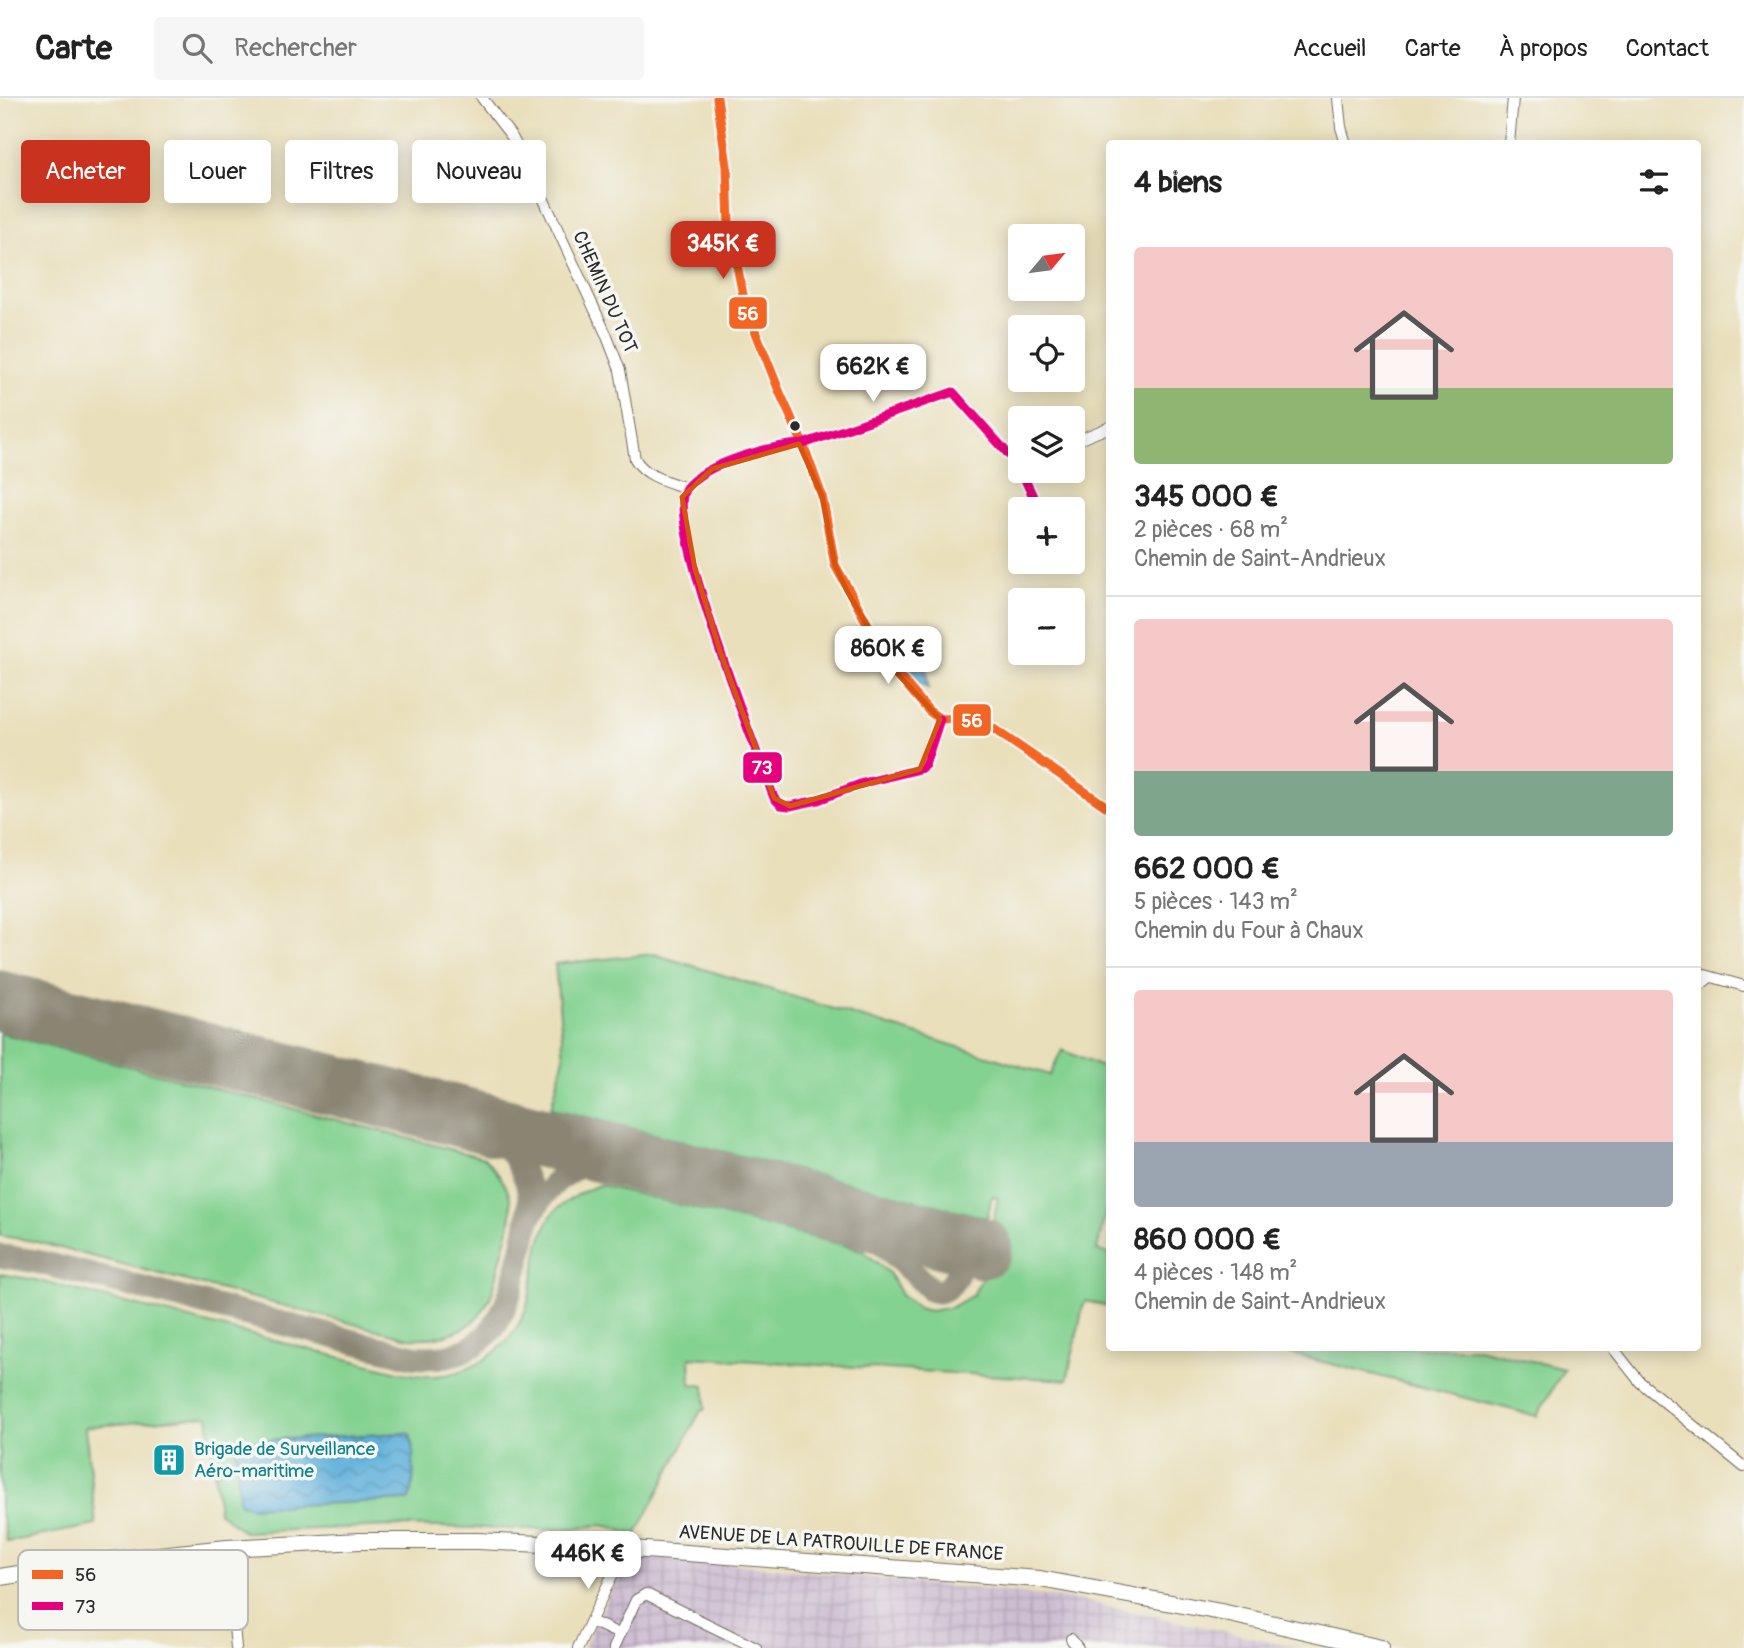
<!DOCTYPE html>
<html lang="fr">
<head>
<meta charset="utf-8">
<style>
	body { margin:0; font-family:Pangolin,sans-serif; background:#f6f6f6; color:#222; height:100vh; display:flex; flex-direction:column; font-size:26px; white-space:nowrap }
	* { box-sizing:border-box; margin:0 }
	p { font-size:23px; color:#767676 }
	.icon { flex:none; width:38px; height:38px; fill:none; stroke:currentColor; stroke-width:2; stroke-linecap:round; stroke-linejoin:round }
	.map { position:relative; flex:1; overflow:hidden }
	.sheet { position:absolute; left:1106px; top:42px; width:595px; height:1211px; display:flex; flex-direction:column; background:#fff; border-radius:7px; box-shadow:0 4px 18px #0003 }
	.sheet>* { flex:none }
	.banner { position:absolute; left:21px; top:42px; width:665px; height:63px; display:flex; gap:14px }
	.needle { width:46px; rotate:61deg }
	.buttons { position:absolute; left:1008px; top:126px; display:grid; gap:14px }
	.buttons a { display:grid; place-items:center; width:77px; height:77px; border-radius:7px; background:#fff; box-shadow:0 4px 18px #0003; font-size:35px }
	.price { position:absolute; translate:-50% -60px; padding:0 16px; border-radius:14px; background:#fff; color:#222; font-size:23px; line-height:46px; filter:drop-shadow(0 2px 4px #0008) }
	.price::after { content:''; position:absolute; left:50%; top:42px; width:21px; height:16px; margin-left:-10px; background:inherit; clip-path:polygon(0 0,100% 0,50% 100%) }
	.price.selected { background:#c8321e; color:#fff }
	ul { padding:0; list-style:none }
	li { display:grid; align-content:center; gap:14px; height:371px; padding:0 28px }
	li+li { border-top:2px solid #e0e0e0 }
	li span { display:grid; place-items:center; height:217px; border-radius:7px; color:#555 }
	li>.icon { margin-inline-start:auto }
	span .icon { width:126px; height:126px; fill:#fffc; stroke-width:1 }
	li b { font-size:30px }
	h2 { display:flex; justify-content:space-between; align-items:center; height:84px; padding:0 28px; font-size:30px }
	.pill { padding:0 24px; border-radius:7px; background:#fff; box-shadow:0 4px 18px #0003; font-size:24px; line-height:63px }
	.pill.selected { background:#c8321e; color:#fff }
	header { display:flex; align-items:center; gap:42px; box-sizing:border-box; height:98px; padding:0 35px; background:#fff; border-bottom:2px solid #e0e0e0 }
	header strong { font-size:33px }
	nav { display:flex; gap:38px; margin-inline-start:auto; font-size:24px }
	.search { width:490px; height:63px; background:#f6f6f6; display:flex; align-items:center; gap:18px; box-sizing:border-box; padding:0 24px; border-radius:7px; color:#767676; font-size:26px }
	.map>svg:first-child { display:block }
	.industrial { fill:url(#industrial-grid) }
	.grass { fill:#84d291; stroke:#587e5e; stroke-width:2 }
	.water { fill:url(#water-waves); stroke:#466e83; stroke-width:2 }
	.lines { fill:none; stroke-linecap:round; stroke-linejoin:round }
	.taxiway { stroke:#8a8573; stroke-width:24 }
	.runway { stroke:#8a8573; stroke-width:61 }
	.street-casing { stroke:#6e6a5d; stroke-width:12 }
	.primary-casing { stroke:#6e6a5d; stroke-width:18 }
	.street { stroke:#fff; stroke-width:10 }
	.primary { stroke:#fff; stroke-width:16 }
	.bus-1-casing { stroke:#f6f6f2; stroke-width:14 }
	.bus-2-casing { stroke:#f6f6f2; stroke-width:14 }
	.bus-1 { stroke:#f26522; stroke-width:9 }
	.bus-2 { stroke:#e5007d; stroke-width:9 }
	.marked { fill:none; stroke:#d5540f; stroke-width:5; stroke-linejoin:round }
	.bus-dot { fill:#2b2b2b; stroke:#f6f6f2; stroke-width:2.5 }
	.labels { text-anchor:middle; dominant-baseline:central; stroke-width:7; stroke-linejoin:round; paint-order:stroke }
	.street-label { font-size:19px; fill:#2b2b2b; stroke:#f6f6f2 }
	.culture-label { font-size:19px; fill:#0d838f; stroke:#f6f6f2; text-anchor:start }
	.key { fill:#f6f6f2; stroke:#b9b9b6; stroke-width:2 }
	.key-label { font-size:19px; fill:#2b2b2b }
	.line-badge { stroke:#f6f6f2; stroke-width:2.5 }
	.badge-label { font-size:19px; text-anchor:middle; font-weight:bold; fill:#fff }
</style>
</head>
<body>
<header>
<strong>Carte</strong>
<div class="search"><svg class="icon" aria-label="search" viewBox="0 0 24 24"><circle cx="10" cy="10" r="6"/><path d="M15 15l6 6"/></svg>Rechercher</div>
<nav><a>Accueil</a><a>Carte</a><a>À propos</a><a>Contact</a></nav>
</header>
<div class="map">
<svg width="1744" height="1550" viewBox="0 0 1744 1550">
	<defs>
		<pattern id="industrial-grid" width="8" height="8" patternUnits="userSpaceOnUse" patternTransform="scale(1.75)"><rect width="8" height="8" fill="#cebed2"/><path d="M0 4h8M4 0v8" fill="none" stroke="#b1a3b4"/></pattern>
		<pattern id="water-waves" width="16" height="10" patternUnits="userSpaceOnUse" patternTransform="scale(1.75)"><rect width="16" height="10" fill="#60b1db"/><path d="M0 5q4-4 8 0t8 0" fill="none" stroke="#4f90b2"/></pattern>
	</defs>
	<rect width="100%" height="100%" fill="#f6f6f2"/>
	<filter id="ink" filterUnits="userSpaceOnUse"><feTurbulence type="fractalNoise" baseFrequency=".0143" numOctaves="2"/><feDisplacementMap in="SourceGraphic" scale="14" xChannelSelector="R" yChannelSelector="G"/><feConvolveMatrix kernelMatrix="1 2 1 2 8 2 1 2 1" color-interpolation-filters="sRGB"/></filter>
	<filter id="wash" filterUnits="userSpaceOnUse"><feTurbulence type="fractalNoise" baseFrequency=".00686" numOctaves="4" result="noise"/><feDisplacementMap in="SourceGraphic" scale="28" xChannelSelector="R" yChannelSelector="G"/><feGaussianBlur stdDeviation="1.57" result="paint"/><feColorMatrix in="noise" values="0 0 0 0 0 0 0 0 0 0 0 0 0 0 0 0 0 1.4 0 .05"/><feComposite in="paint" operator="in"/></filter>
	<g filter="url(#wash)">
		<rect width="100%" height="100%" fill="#e9dfbb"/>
		<path class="industrial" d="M629,1455L1073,1501L1303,1550H584Z"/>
		<path class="grass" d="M654,856L1050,977L1062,952L1109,972V1098L1097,1152L1109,1156V1209L1086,1203L1083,1208L1067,1282L690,1259L691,1286L705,1288V1311L701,1312L636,1437C625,1435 617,1430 607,1428C596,1425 582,1430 571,1432L391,1428L244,1434L219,1414L208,1318L85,1329L96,1427L7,1444L0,1409V1176L36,1182L398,1274C410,1276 423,1279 435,1278C481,1275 521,1241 530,1196C536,1171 537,1140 551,1118C558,1106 587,1091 600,1087L855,1150L865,1154L889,1175L901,1197L918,1210L930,1213L952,1209L973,1197L981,1182L998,1100L992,1098L987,1120L551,1010L564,959L555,866Z
			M0,935L484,1060C522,1098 513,1116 500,1164C497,1175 495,1189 490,1200C475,1234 441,1242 408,1240L33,1143L0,1138Z
			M1268,1250H1478L1564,1271L1537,1318Z"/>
		<path class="water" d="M905,538L911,540L915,555L926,572L928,590C910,581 901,568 890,551L897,541Z
			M405,1335L410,1336C414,1349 416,1392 408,1402L250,1409L239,1405L236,1350L237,1346L242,1343Z"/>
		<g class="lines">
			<path class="taxiway" d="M844,1116L861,1125L931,1192C952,1201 967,1162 959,1150C957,1147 954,1145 951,1142
				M529,1121C551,1079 578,1060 625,1060
				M0,1158L34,1163L415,1259C493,1265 507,1213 522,1151C527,1128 534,1104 526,1082C516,1055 497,1036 473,1022"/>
			<path class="runway" d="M0,903L982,1150"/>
		</g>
	</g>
	<g filter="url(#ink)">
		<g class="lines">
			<defs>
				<path id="street" d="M482,0L512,39L538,89L606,236L620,272L635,361C646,379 667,383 686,390
					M717,0L727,68L729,127L745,207L780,295L803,346L822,398L835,467L892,570L929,613L940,621L963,620L985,625L1110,711
					M1338,0L1341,29L1346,46
					M1509,46L1513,0
					M1073,344L1110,329
					M940,621L925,667L920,671L863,685L818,702L790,708L781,707L774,700C758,657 664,420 686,390C705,365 772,347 803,346L953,294L1018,367L1039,411
					M1698,875L1744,888
					M1698,889L1710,879
					M1613,1250L1640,1284L1744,1369
					M227,1450L236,1550
					M591,1523L619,1536
					M1071,1541L1078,1550
					M578,1550L625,1450
					M614,1550L636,1502L646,1496L756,1550"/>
				<path id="primary" d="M0,1479L110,1462L227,1450L360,1443H478L604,1449L1040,1481L1221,1514L1381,1550"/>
			</defs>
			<use href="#street" class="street-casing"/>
			<use href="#primary" class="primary-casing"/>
			<use href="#street" class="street"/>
			<use href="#primary" class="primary"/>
			<defs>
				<path id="bus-1" d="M717,0L727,68L729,127L745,207L780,295L803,346L822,398L835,467L892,570L929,613L940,621L963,620L985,625L1110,711"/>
				<path id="bus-2" d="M940,621L925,667L920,671L863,685L818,702L790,708L781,707L774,700C758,657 664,420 686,390C705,365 772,347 803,346L953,294L1018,367L1039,411"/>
			</defs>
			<use href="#bus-1" class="bus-1-casing"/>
			<use href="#bus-2" class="bus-2-casing"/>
			<use href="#bus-1" class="bus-1"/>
			<use href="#bus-2" class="bus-2"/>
		</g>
	</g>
	<path class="marked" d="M799,346L822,398L835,467L847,493L892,570L940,621L920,671L790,708L774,700L720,553L695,471L682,399L712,371Z"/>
	<defs>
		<symbol id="building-square" viewBox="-11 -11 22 22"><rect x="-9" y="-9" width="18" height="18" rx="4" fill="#0f9aa8" stroke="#f6f6f2"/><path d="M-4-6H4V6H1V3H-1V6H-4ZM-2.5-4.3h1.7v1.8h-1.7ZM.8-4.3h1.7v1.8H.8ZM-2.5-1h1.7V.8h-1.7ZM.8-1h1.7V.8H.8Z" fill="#fff"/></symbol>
	</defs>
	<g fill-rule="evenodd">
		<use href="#building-square" x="150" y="1343" width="38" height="38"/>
	</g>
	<circle class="bus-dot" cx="795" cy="328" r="6"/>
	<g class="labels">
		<g class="street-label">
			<text transform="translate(605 194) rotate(66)">CHEMIN DU TOT</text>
			<text transform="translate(841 1445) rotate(4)">AVENUE DE LA PATROUILLE DE FRANCE</text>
		</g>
		<g class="culture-label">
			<text x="194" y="1351">Brigade de Surveillance<tspan x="194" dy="22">Aéro-maritime</tspan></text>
		</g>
	</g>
	<rect x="18" y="1452" width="230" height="80" rx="10" class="key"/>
	<rect x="32" y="1472" width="31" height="9" fill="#f26522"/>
	<rect x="32" y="1504" width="31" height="8" fill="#e5007d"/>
	<g class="key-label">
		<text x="75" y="1483">56</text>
		<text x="75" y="1515">73</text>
	</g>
	<g class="line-badge">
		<rect x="728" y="198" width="40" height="34" rx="7" fill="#f26522"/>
		<rect x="952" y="605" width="40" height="34" rx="7" fill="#f26522"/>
		<rect x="742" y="653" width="41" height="33" rx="7" fill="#e5007d"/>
	</g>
	<g class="badge-label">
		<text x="748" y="222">56</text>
		<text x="972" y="629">56</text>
		<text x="762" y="676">73</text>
	</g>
</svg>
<div class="buttons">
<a><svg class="needle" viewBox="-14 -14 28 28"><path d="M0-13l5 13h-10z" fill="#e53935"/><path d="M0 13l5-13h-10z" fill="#767676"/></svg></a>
<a><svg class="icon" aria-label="locate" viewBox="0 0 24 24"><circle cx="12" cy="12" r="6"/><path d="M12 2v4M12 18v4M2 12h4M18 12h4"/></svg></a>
<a><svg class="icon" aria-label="layers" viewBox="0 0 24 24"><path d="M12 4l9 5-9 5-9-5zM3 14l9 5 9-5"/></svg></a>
<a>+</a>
<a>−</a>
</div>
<b class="price selected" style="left:723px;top:183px">345K €</b>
<b class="price" style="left:873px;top:306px">662K €</b>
<b class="price" style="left:888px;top:588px">860K €</b>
<b class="price" style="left:588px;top:1493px">446K €</b>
<div class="banner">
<a class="pill selected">Acheter</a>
<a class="pill">Louer</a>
<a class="pill">Filtres</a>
<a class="pill">Nouveau</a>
</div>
<section class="sheet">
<h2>4 biens<svg class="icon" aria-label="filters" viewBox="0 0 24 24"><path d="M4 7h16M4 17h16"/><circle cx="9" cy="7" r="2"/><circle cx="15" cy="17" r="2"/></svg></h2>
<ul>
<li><span style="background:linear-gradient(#f6c9c9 65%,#8fb573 0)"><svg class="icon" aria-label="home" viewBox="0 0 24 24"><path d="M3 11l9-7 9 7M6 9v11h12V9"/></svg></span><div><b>345 000 €</b><p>2 pièces · 68 m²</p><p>Chemin de Saint-Andrieux</p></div></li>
<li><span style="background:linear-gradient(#f6c9c9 70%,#7fa58c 0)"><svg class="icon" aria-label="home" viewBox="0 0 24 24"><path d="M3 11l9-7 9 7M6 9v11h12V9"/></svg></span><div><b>662 000 €</b><p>5 pièces · 143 m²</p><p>Chemin du Four à Chaux</p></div></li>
<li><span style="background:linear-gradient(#f6c9c9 70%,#9aa5b1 0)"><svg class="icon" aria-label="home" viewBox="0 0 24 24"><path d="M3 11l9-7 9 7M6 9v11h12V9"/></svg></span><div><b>860 000 €</b><p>4 pièces · 148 m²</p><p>Chemin de Saint-Andrieux</p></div></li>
</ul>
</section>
</div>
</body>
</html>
